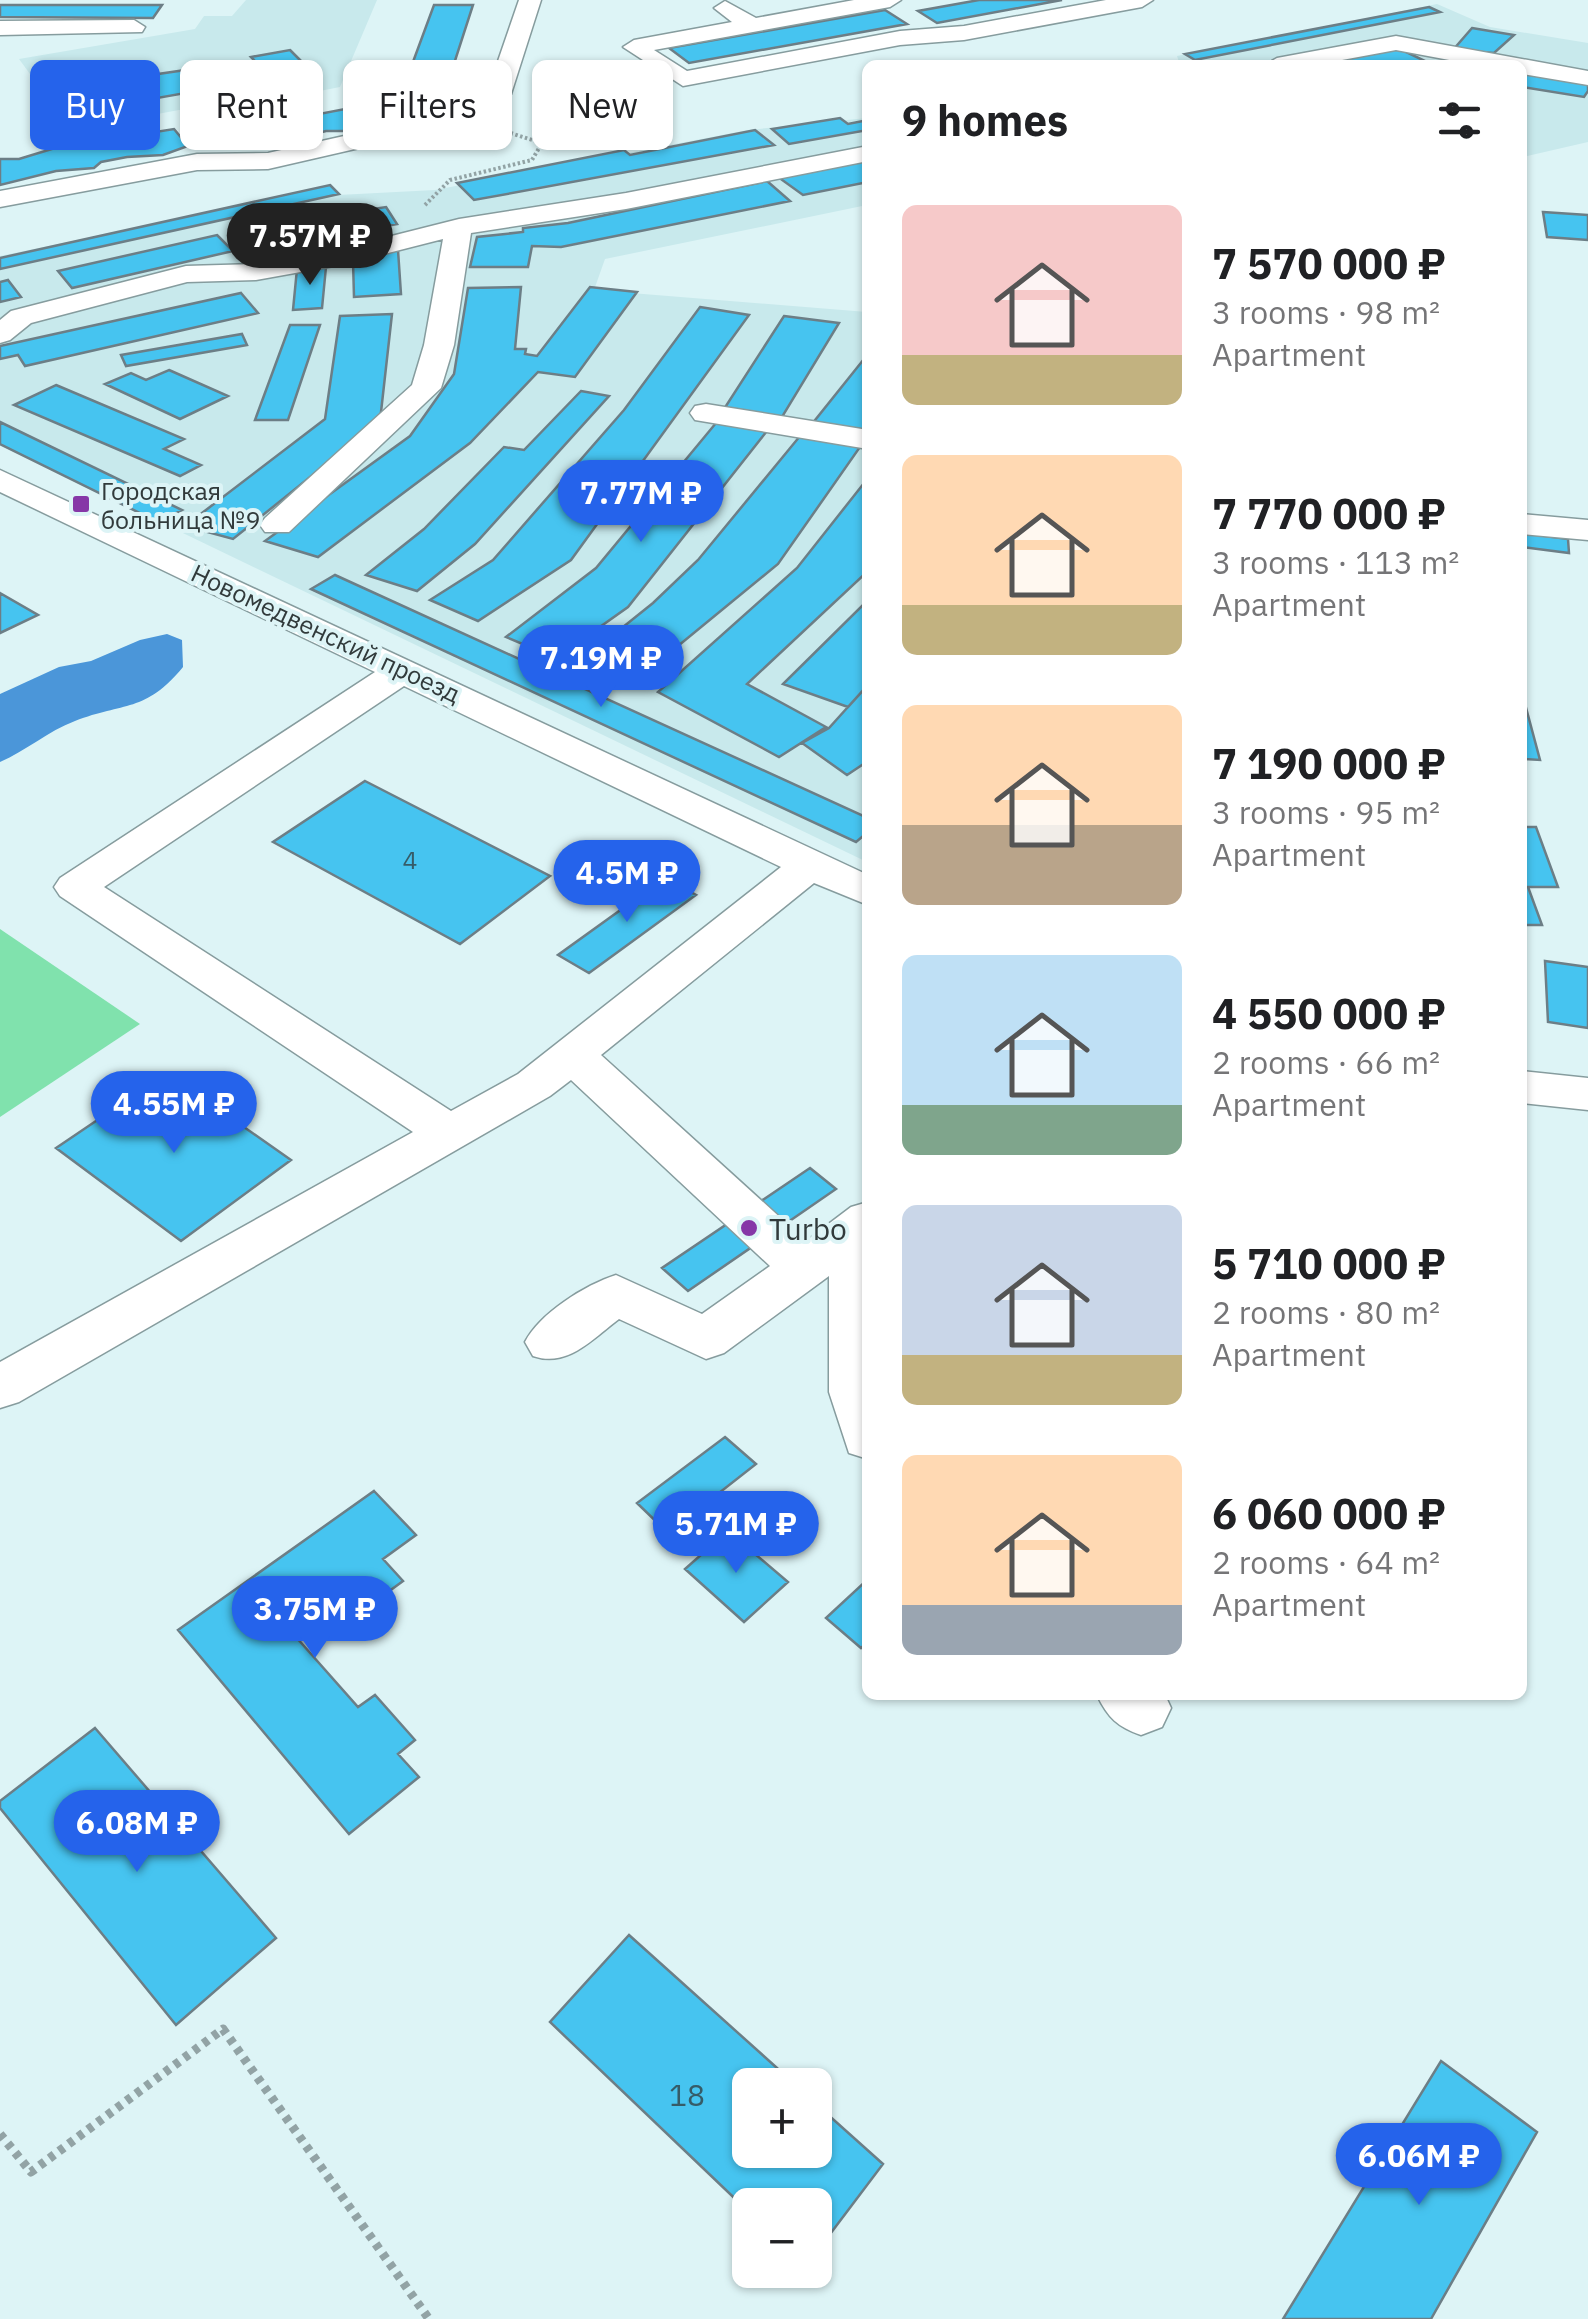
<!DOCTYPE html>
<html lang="en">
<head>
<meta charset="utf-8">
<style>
	body { margin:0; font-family:"IBM Plex Sans",sans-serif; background:#f2f2f2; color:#202124; height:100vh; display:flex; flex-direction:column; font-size:38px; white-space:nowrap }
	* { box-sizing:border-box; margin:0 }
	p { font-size:32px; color:#757577 }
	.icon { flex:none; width:55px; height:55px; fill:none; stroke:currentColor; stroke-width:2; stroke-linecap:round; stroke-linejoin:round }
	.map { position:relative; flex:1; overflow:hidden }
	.panel { position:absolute; left:862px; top:60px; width:665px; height:1640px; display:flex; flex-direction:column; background:#fff; border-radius:15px; box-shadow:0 2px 8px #0004 }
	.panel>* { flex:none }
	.hud { position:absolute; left:30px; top:60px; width:682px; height:90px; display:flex; gap:20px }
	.buttons { position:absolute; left:732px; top:2068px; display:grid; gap:20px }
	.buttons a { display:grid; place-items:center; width:100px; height:100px; border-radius:15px; background:#fff; box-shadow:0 2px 8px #0004; font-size:50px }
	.price { position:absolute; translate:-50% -85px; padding:0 22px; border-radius:35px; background:#2563eb; color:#fff; font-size:32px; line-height:65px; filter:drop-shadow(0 2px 5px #0008) }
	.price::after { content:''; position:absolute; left:50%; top:60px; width:30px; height:22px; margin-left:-15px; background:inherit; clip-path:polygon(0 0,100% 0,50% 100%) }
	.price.on { background:#222; color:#fff }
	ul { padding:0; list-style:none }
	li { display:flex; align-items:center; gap:30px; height:250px; padding:0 40px }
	li span { display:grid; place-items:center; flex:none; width:280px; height:200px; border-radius:15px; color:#555 }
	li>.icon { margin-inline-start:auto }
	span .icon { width:120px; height:120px; fill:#fffc; stroke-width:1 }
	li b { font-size:42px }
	h2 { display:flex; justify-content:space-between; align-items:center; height:120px; padding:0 40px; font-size:42px }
	.chip { padding:0 35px; border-radius:15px; background:#fff; box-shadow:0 2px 8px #0004; font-size:35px; line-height:90px }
	.chip.on { background:#2563eb; color:#fff }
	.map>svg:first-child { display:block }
	.built { fill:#c8e9ec }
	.green { fill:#80e2ad }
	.water { fill:#4b96d9 }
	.building { fill:#46c4f0; stroke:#6c7e86; stroke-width:2.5 }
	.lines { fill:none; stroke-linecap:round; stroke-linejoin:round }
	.minor-casing { stroke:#869c9e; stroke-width:3 }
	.path-far1 { stroke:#92a3a5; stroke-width:4; stroke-dasharray:2.5 2.5; stroke-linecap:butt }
	.path { stroke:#92a3a5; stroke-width:9; stroke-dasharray:6 6; stroke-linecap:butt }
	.minor { fill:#fff; fill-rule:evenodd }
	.poi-dot { fill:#8637a7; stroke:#ddf4f6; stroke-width:4 }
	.labels { text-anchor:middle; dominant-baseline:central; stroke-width:8; stroke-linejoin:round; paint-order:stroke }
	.far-poi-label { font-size:25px; fill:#313a3b; stroke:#ddf4f6; text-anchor:start }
	.far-street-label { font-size:25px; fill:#313a3b; stroke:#ddf4f6 }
	.number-label { font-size:25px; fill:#365c68 }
	.poi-label { font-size:30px; fill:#313a3b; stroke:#ddf4f6; text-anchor:start }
	.near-number-label { font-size:30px; fill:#365c68 }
</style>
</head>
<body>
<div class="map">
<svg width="1588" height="2319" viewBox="0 0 1588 2319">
	<rect width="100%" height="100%" fill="#ddf4f6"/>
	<path class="built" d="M246,0H377L340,87L234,108L179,110L71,130L19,59L195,29L204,16H232Z
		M1437,4L1490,27L1588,43V142L1523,157L1522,65H1180L1177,56Z
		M867,118V205L605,259L594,290L867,312V862L0,445V256L280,198L435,190L748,130Z"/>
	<path class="green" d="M0,929L140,1024L0,1117Z"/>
	<path class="water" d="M167,634L182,640L183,667C145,713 124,702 75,721C48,731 26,751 0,762V694L59,667L91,661L140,640Z"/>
	<path class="building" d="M979,0H1062L937,23L918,11Z
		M0,5H162L153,18L0,17Z
		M434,5H473L452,70H410Z
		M1429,7L1440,12L1195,60L1185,54Z
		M885,10L907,24L689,63L669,48Z
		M1472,28L1514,35L1494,53L1453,50Z
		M1398,48L1425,61L1406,65H1312Z
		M290,50L311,71L223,86L217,79L191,84L197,91L135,102L117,80L254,60L251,57Z
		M1522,72L1588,83V91L1584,97L1522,87Z
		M423,94L441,109L426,112L430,115L390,119L346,131H326L276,144L250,146L236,130Z
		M840,118L848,124L868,120V130L789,144L772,129Z
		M174,129L188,146L163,155L127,157L101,162L94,168L56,171L0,185V159H19L55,148Z
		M755,130L774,145L474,200L457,183L624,150L630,155Z
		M868,158V182L803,195L778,177Z
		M767,181L790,201L561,247L532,246L528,267H470L477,237L523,232V228L568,223Z
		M330,185L339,194L0,269V258Z
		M386,207L397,224L330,235L325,225L365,219L360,211Z
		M1543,212L1588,215V240L1547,237Z
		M217,235L233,251L72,288L58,271Z
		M398,250L401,294L354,297L353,261L375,260L374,251Z
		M326,267L322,308L293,310L297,269Z
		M8,280L21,297L0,302V282Z
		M521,287L515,349H526L525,354L537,356L590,287L637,292L575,377L538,372L470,443L318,557L265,541L410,436L454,374L468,288Z
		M241,293L258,313L25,366L18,355L0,359V346Z
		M700,307L749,315L571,560L478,621L430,600L493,560L624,410Z
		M392,314L380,421L233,539L185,526L325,419L340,316Z
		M784,316L839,323L782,417L724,409Z
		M290,325H320L288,420H255Z
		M242,334L247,345L126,366L121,355Z
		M868,354V434L812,424Z
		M169,370L228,396L180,419L105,384L131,373L146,380Z
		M56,385L184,439L164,449L201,465L180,476L14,405Z
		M581,391L609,396L475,544L417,591L366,575L424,529L504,447L524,450Z
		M0,422L182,510L158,522L0,444Z
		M716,423L767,431L628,607L556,658L506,637L596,568Z
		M800,436L860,447L778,564L667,655L627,681L578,663L653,603L698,560Z
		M868,478V571L747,684L826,727L779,757L658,692L797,568Z
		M1522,533L1568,539L1569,553L1522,547Z
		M335,575L868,818V832L856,842L311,589Z
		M0,593L38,615L0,633Z
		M868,600V685L848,707L783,684Z
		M865,688L868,761L847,775L802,743L829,728Z
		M1522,704H1525L1540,760L1522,759Z
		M365,781L550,876L460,944L273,842Z
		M1522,827H1536L1558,887H1528L1542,925H1522Z
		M665,878L696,895L589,973L558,955Z
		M1545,961L1588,967V1028L1548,1022Z
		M167,1073L291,1160L181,1241L56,1148Z
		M810,1168L836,1189L688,1291L662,1268Z
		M725,1437L756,1464L668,1533L637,1503Z
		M374,1491L416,1535L383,1559L403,1581L340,1627L320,1605L288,1628L358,1707L375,1695L415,1740L398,1754L419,1777L349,1834L178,1630Z
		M728,1531L788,1582L744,1622L685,1569Z
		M868,1579V1642L861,1648L826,1618Z
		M95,1728L276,1938L176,2025L0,1808V1801Z
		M629,1935L796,2085H750V2150H815V2103L883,2164L815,2254V2205H750V2213L550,2022Z
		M1441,2061L1537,2132L1431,2319H1283Z"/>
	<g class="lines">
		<defs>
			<path id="minor" d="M519,0H541L511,94L500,109L464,124L268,169L197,170L0,207V191L197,154L268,153L447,113L482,99L487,93Z
				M854,0H901L890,7L654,50L687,71L900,31L964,26L1106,0H1153L1142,7L964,40L900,45L683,86L623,47L634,40L732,22L714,8L725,1L756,18Z
				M134,20L145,27L142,32L0,35V21Z
				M1396,36L1588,71V85L1522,74V65H1476L1396,50L1315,65H1265L1277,58Z
				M868,146V161L626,209L471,233L454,345L441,388L289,532H265L260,525L265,518L412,385L424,345L443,239L345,264L256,280L187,282L31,323L10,340L0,343V320L11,311L186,266L256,264L344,248L459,219L626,193Z
				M706,404L868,430V449L695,420L690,413L695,406Z
				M0,470L868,875V905L814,883L601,1055L806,1241L851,1207L868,1202V1459L849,1453L829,1392V1276L724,1353L706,1359L619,1319C592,1339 568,1368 533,1356L525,1342C540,1313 585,1285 616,1275L702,1314L770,1266L571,1080L550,1096L19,1402L0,1408V1362L413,1132L60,896L54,887L60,878L375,672L0,492ZM404,686L781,867L518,1074L451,1111L104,887Z
				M1522,514L1588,520V540L1522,534Z
				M1522,1071L1588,1078V1110L1522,1103Z
				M1097,1695H1165L1171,1708L1162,1727L1141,1735C1118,1727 1108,1718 1097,1695Z"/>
		</defs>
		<use href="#minor" class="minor-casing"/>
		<path class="path-far1" d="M425,205L450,180L532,160L542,143L501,130"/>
		<path class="path" d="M0,2134L31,2172L223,2029L429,2319"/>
		<use href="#minor" class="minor"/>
	</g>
	<g class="poi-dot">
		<rect x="71" y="494" width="20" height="20" rx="5"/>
		<circle cx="749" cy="1228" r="10"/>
	</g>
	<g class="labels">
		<g class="far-poi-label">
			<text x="101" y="490">Городская<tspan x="101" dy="29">больница №9</tspan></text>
		</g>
		<g class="far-street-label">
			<text transform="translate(326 633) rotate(25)">Новомедвенский проезд</text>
		</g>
		<g class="number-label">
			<text x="410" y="859">4</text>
		</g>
		<g class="poi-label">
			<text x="769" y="1228">Turbo</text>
		</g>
		<g class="near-number-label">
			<text x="687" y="2094">18</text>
		</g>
	</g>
</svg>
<div class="buttons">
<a>+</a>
<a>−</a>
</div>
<b class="price on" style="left:310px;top:288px">7.57M ₽</b>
<b class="price" style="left:641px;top:545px">7.77M ₽</b>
<b class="price" style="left:601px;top:710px">7.19M ₽</b>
<b class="price" style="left:627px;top:925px">4.5M ₽</b>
<b class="price" style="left:174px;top:1156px">4.55M ₽</b>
<b class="price" style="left:736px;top:1576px">5.71M ₽</b>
<b class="price" style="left:315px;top:1661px">3.75M ₽</b>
<b class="price" style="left:137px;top:1875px">6.08M ₽</b>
<b class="price" style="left:1419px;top:2208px">6.06M ₽</b>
<div class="hud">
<a class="chip on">Buy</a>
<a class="chip">Rent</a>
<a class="chip">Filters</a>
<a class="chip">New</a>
</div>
<section class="panel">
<h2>9 homes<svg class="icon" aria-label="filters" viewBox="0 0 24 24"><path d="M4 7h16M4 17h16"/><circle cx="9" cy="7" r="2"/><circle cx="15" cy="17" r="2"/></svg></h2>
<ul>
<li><span style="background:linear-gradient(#f6c9c9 75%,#c2b280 0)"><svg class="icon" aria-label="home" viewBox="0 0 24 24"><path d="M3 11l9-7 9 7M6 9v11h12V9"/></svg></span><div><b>7 570 000 ₽</b><p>3 rooms · 98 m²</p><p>Apartment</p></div></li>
<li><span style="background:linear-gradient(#ffd9b3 75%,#c2b280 0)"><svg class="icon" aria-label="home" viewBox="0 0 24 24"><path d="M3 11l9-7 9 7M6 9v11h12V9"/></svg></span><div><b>7 770 000 ₽</b><p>3 rooms · 113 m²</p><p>Apartment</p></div></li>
<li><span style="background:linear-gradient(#ffd9b3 60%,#b9a48a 0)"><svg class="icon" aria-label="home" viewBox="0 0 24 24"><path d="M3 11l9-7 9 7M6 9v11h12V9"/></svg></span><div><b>7 190 000 ₽</b><p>3 rooms · 95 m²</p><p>Apartment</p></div></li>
<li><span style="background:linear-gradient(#bfe0f5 75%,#7fa58c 0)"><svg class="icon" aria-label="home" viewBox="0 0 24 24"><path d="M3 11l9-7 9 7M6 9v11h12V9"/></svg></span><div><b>4 550 000 ₽</b><p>2 rooms · 66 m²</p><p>Apartment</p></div></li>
<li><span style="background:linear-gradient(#c9d6e8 75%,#c2b280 0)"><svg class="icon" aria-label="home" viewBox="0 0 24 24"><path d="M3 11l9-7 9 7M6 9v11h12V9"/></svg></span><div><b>5 710 000 ₽</b><p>2 rooms · 80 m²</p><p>Apartment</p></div></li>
<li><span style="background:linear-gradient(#ffd9b3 75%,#9aa5b1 0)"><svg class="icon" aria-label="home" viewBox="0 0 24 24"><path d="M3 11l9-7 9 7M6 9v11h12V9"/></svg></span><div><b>6 060 000 ₽</b><p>2 rooms · 64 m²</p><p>Apartment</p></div></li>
</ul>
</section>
</div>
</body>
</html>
